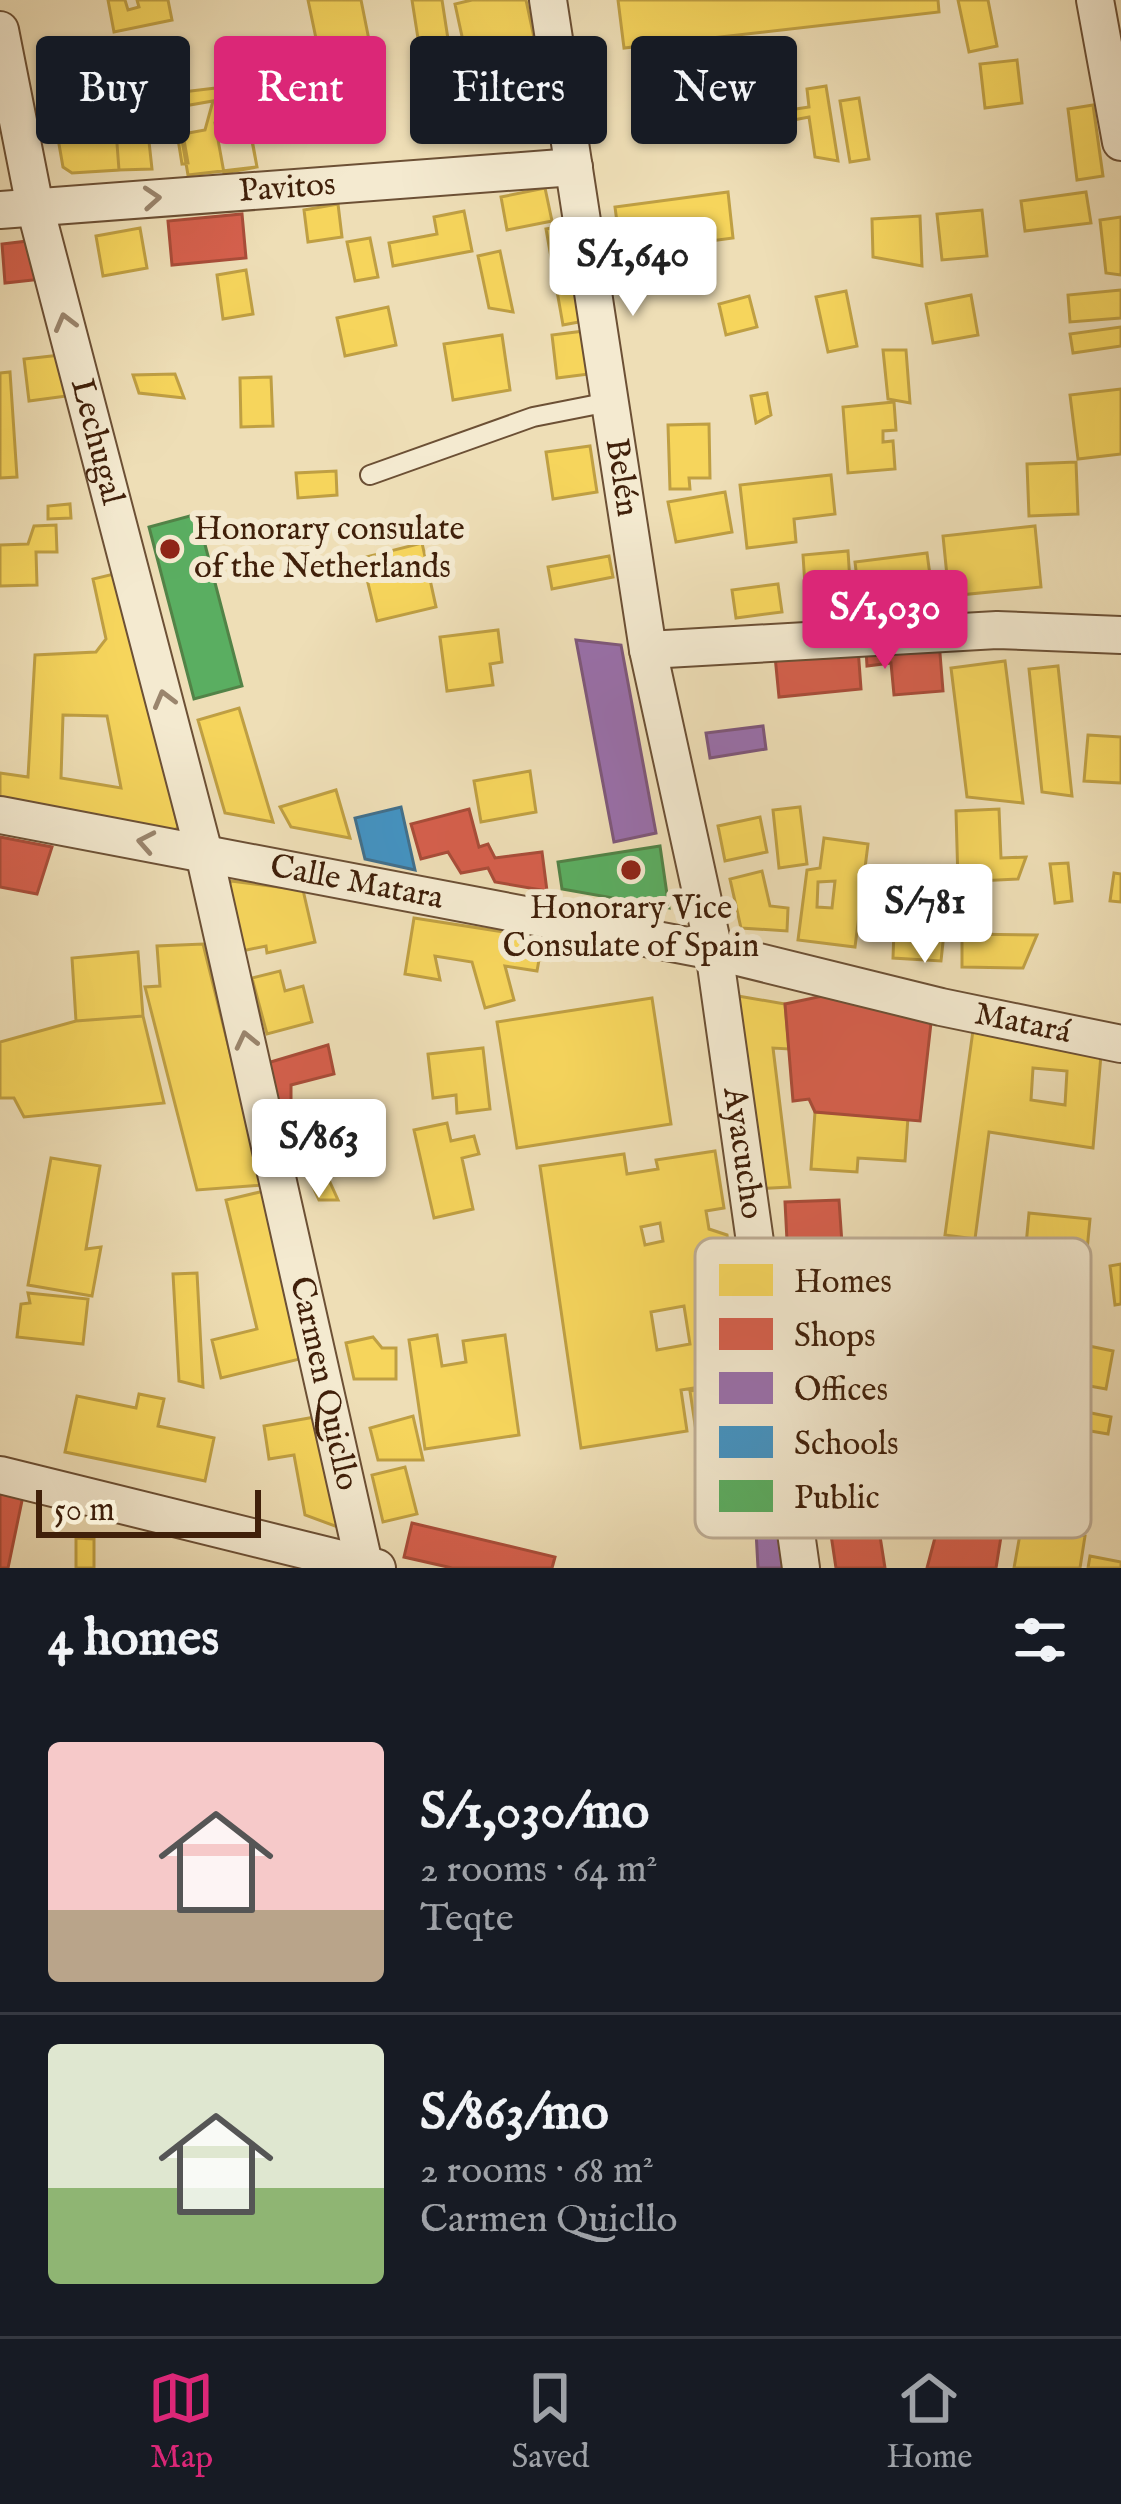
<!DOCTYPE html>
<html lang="en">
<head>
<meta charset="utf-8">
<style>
	body { margin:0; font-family:"IM FELL English",serif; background:#20242c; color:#f1f3f6; height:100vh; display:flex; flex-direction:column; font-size:45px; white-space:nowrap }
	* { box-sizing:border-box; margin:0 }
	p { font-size:39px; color:#9ea1a6 }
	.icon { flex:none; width:66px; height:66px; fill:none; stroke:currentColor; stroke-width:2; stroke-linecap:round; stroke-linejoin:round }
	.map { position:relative; height:1568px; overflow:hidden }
	.side { display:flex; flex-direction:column; background:#171b24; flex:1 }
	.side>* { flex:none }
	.banner { position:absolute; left:36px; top:36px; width:1050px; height:108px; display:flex; gap:24px }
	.scale { position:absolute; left:36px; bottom:30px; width:225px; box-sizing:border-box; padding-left:12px; border:6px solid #40200a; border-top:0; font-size:33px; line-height:42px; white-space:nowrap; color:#40200a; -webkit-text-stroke:9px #f4ead0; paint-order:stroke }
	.price { position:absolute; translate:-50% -102px; padding:0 27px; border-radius:12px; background:#fff; color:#222; font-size:39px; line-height:78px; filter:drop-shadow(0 3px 6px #0008) }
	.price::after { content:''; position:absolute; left:50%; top:72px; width:36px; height:27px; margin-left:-18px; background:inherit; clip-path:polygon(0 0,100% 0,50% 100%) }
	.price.selected { background:#db2777; color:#fff }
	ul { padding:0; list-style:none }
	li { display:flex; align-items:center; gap:36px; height:300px; padding:0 48px }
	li+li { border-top:3px solid #363941 }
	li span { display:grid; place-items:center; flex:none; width:336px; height:240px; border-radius:12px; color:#555 }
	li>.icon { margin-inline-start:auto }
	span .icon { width:144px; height:144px; fill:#fffc; stroke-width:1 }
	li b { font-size:51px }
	h2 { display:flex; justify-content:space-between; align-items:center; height:144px; padding:0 48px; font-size:51px }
	.tag { padding:0 42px; border-radius:12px; background:#171b24; box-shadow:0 3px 9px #0004; font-size:42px; line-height:108px }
	.tag.selected { background:#db2777; color:#fff }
	.tab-bar { display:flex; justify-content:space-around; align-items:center; height:168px; border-top:3px solid #363941; background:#171b24; font-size:33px; color:#9ea1a6 }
	.tab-bar a { display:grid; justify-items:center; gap:6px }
	.tab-bar .selected { color:#db2777 }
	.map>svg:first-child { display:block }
	.homes { fill:#f6d55c; stroke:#bf9f43; stroke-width:3; fill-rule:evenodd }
	.shops { fill:#d6604d; stroke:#a94d39; stroke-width:3 }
	.offices { fill:#9970ab; stroke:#7e587b; stroke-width:3 }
	.schools { fill:#4393c3; stroke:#42708c; stroke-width:3 }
	.public { fill:#5aae61; stroke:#528347; stroke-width:3 }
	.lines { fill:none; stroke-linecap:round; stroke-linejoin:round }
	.service-casing { stroke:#6c5035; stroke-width:22 }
	.minor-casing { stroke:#6c5035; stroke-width:40 }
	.service { stroke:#f4ead0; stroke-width:18 }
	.minor { stroke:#f4ead0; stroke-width:36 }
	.oneway { stroke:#9a856d }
	.poi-dot { fill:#8f2418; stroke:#f4ead0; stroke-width:4.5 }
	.labels { text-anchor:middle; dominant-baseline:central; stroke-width:12; stroke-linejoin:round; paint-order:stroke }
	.street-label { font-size:33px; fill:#40200a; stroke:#f4ead0 }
	.poi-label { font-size:33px; fill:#40200a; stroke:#f4ead0; text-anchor:start }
	.key { fill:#f4ead0; stroke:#bead95; stroke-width:3 }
	.key-label { font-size:33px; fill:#40200a }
</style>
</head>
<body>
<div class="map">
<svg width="1121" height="1568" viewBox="0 0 1121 1568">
	<rect width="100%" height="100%" fill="#eedeb6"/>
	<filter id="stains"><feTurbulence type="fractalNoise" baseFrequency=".00167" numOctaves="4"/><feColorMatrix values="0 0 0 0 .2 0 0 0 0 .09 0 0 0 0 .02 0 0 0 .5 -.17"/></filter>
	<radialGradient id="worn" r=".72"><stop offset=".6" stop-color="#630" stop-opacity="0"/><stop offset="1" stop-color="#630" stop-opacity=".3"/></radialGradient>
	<path class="homes" d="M108,0H125L128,10L139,7L137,0H168L172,20L114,32Z
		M308,0H361L378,85L328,96Z
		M412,0H442L456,91L427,96Z
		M472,0H526L536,47L463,41L455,4Z
		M618,0H938L939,12L624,48Z
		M958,0H988L997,46L969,52Z
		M96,60L99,77L68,83L84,119L115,117L119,170L72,173L63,167L46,70Z
		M1017,60L1022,103L985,108L980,64Z
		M241,85L257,167L188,175L174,93Z
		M826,86L838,161L815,157L809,117L778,123L776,112L809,107L807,89Z
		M859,98L869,159L850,162L840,101Z
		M213,101L205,130L183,134L188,163L182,164L173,108Z
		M1093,105L1103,176L1077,180L1068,109Z
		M146,114L152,169L119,170L115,117Z
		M248,117L257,167L224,173L215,123Z
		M545,188L552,221L507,230L501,197Z
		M728,192L733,238L621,253L615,207Z
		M1086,192L1091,223L1025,231L1021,201Z
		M338,204L342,237L308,242L304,210Z
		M982,210L987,256L942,260L937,214Z
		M464,211L472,251L393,266L389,243L437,234L434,217Z
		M920,216L922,266L873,257L872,219Z
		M1121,217V275L1106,273L1100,220Z
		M567,225L584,321L563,325L546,229Z
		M140,228L147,268L103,276L96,236Z
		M370,238L378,277L355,281L347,242Z
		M500,251L513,312L489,308L478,256Z
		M246,270L253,314L223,319L217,275Z
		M1121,290V318L1070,322L1068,295Z
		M846,291L857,346L828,352L816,297Z
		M971,295L978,335L933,343L926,304Z
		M749,296L757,327L726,335L719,304Z
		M388,307L396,345L345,356L337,318Z
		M1121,327V346L1073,353L1070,334Z
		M584,331L589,374L557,378L552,335Z
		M502,335L510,390L453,400L444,344Z
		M883,350H906L910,403L888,399Z
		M70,354L74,395L29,401L24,359Z
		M10,372L17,477L0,478V373Z
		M175,374L184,398L139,393L133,375Z
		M271,377L273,426L241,427L240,378Z
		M1121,389V454L1078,459L1070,395Z
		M767,393L771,415L756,423L751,396Z
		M894,402L896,430L883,431V442L893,441L895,469L848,473L843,407Z
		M709,424L710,478H689L690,489H670L668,425Z
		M590,446L597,492L553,499L546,452Z
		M1076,462L1078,514L1029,516L1027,464Z
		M336,471L337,495L298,498L296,473Z
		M831,475L835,514L794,519L796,542L747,548L740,485Z
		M725,492L732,532L676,542L668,502Z
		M70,504L71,518L48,519V506Z
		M56,525L57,552H36L37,585L0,586V545L28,544L34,526Z
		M1035,526L1041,587L949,596L943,536Z
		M422,543L436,607L377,621L362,558Z
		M848,551L852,613L807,617L803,555Z
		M927,553L935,612L862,621L855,562Z
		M609,556L613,577L552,589L548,567Z
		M118,573L178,827L168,838L0,808V773L28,777L35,655L96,652L106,639L93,579ZM63,715L107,716L121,788L61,778Z
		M778,584L782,612L736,618L732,590Z
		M498,630L502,662L490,664L493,685L447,691L440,637Z
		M1005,661L1023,803L967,797L951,668Z
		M1058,666L1072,796L1042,792L1029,669Z
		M239,708L273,822L225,813L198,720Z
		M1088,735L1121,737V783L1084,781Z
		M530,771L536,812L481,822L474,781Z
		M336,790L350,838L291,827L280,807Z
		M800,807L807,864L779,868L773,810Z
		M999,809L1001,858L1026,857L1018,879L958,882L956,811Z
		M760,817L767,852L725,861L718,826Z
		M824,838L868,844L855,947L798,940L807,870L820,868ZM835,881L832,908L817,907L818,882Z
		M1068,863L1072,901L1055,903L1050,864Z
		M762,871L770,906L788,908L787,931L741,928L730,879Z
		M1114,873L1121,874V902L1110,901Z
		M231,881L303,890L315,942L267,953L266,946L242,951L228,887Z
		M414,918L543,938L537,971L505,966L514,1000L485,1008L472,962L435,956L440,980L405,974Z
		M894,930L944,933L941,961L893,958Z
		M962,934L1037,935L1023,968L962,967Z
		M203,944L263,1185L197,1190L145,987L160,986L157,946Z
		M138,952L143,1016L76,1021L72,958Z
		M280,971L285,991L303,986L312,1022L267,1034L252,978Z
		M738,996L785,1004L789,1049L773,1048L790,1187L754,1189Z
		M652,998L671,1124L517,1148L497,1022Z
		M143,1016L164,1103L24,1117L14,1098H0V1042L76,1021Z
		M974,1023L1101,1055L1093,1148L989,1132L975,1239L945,1235ZM1033,1068L1067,1071L1065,1105L1031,1100Z
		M483,1048L490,1109L457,1113L456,1095L433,1098L428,1054Z
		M815,1112L908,1117L905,1161L858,1158L857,1172L811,1169Z
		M447,1123L451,1141L474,1136L479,1154L462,1158L473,1209L434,1218L414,1130Z
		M715,1151L724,1208L706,1211L709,1229L727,1235L735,1291L723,1293L729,1330L749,1327L758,1378L681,1390L687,1431L581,1448L540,1166L624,1154L627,1174L658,1169L656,1160ZM660,1223L663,1241L645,1245L641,1227ZM684,1306L690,1344L657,1350L651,1312Z
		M51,1158L100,1166L86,1249L101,1247L92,1296L28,1285Z
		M324,1169L338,1200H319L308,1176Z
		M264,1191L304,1358L221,1378L212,1340L257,1329L226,1200Z
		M1029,1213L1090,1219L1086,1261L1025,1256Z
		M1121,1264V1304L1115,1305L1110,1266Z
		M197,1273L203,1387L179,1381L173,1274Z
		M28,1293L88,1299L83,1344L17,1337L21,1304L30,1303Z
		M437,1335L442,1366L466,1362L463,1341L505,1335L519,1435L425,1449L409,1340Z
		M373,1337L382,1348H396V1379H354L346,1343Z
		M1065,1341L1113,1351L1106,1389L1057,1380Z
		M745,1382L754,1435L696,1431L690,1391Z
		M139,1394L164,1399L158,1426L214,1438L205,1481L65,1452L77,1396L136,1408Z
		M1076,1410L1111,1417L1108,1434L1073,1428Z
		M326,1415L346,1530L305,1515L294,1455L269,1459L264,1426Z
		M413,1416L423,1460H378L370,1428Z
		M405,1467L417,1514L383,1522L372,1475Z
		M1022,1523L1085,1536L1080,1568H1014Z
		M76,1538L94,1539V1568H76Z
		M1090,1556L1121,1562V1568H1088Z"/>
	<path class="shops" d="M242,214L246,258L172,265L168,221Z
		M28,241L42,279L5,283L2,244Z
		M939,641L943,691L894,695L891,663L867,666L866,648Z
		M858,648L861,689L779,697L775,656Z
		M469,809L479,847L488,844L495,858L542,852L547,891L495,882L488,868L461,873L448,852L421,859L411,824Z
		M0,837L52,847L37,894L0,887Z
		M832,994L932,1014L920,1121L815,1112L809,1099L793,1101L785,1004Z
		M328,1045L334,1074L291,1085V1101H303L310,1132L333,1130L338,1166L285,1170L257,1066Z
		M839,1200L842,1244L788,1260L785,1202Z
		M868,1460L885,1568H836L821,1468Z
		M0,1486L24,1491L8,1568H0Z
		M942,1511L1003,1524L996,1568H927Z
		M412,1523L555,1557L552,1568H452L404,1557Z"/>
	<path class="offices" d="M576,640L621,645L656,833L614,842Z
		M763,726L766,749L710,758L706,733Z
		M752,1457L773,1460L786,1568H758Z"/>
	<path class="schools" d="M401,807L415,870L365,859L355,818Z"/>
	<path class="public" d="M197,514L242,686L194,699L149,527Z
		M660,846L669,908L562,889L558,862Z"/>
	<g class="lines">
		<defs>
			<path id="service" d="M370,475L533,417L609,402"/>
			<g id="minor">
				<path id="s1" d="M548,0L648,650L714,951L801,1568"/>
				<path d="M1095,0L1121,142"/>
				<path id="s2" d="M0,30L35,207L204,853L364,1564"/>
				<path id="s3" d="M0,210L574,167"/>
				<path d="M648,650L997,630L1121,635"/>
				<path id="s4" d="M0,815L714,951L941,1007L1121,1044"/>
				<path d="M0,1475L377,1568"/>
			</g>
		</defs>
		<use href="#service" class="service-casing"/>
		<use href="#minor" class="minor-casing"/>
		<use href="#service" class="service"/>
		<use href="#minor" class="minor"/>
	</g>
	<defs><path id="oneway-chevron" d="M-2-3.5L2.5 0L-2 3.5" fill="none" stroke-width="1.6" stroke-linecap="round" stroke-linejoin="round" transform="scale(3)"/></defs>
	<g class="oneway">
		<use href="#oneway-chevron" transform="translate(152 198) rotate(-4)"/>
		<use href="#oneway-chevron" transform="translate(65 322) rotate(-105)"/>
		<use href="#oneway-chevron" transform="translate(164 699) rotate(-105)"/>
		<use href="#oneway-chevron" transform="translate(146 842) rotate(-169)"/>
		<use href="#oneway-chevron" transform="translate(246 1040) rotate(-103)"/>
	</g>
	<g class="poi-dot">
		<circle cx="170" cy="549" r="12"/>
		<circle cx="631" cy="870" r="12"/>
	</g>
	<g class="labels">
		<g class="street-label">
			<text stroke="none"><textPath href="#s3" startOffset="288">Pavitos</textPath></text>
			<text stroke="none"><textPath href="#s2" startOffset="423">Lechugal</textPath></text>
			<text stroke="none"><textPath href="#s1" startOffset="483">Belén</textPath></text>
			<text stroke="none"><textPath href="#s4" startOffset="363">Calle Matara</textPath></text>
			<text stroke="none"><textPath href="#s4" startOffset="1044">Matará</textPath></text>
			<text stroke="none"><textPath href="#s1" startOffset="1170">Ayacucho</textPath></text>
			<text stroke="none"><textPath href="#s2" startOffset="1392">Carmen Quicllo</textPath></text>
		</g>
		<g class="poi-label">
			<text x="194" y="530">Honorary consulate<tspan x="194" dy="38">of the Netherlands</tspan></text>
			<text x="631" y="909" text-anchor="middle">Honorary Vice<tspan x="631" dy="38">Consulate of Spain</tspan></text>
		</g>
	</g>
	<rect x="695" y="1238" width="396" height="300" rx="18" class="key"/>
	<rect x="719" y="1264" width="54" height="32" fill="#f6d55c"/>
	<rect x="719" y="1318" width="54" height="32" fill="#d6604d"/>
	<rect x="719" y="1372" width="54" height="32" fill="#9970ab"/>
	<rect x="719" y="1426" width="54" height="32" fill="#4393c3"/>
	<rect x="719" y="1480" width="54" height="32" fill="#5aae61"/>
	<g class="key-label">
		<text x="794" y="1292">Homes</text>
		<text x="794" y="1346">Shops</text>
		<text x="794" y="1400">Offices</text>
		<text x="794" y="1454">Schools</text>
		<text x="794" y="1508">Public</text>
	</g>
	<rect width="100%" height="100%" filter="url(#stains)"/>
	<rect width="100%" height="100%" fill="url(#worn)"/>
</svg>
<div class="scale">50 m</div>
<b class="price" style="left:633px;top:319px">S/1,640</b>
<b class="price selected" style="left:885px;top:672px">S/1,030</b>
<b class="price" style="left:925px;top:966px">S/781</b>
<b class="price" style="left:319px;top:1201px">S/863</b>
<div class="banner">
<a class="tag">Buy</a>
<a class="tag selected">Rent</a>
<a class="tag">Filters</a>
<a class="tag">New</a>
</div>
</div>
<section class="side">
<h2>4 homes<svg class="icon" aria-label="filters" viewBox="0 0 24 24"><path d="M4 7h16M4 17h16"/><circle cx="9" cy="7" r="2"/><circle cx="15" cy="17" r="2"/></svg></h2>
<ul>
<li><span style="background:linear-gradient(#f6c9c9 70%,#b9a48a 0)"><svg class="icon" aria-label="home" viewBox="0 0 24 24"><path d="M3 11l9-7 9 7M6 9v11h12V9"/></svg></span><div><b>S/1,030/mo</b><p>2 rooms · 64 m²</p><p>Teqte</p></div></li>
<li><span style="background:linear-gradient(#dfe7d0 60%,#8fb573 0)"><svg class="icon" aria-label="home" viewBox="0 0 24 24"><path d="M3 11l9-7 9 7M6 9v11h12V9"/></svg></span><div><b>S/863/mo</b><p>2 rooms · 68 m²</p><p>Carmen Quicllo</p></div></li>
</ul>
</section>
<nav class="tab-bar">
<a class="selected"><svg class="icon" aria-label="map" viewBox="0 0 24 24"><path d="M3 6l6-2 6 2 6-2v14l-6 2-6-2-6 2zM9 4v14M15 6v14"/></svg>Map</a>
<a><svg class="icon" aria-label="saved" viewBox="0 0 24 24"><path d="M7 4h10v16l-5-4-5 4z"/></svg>Saved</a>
<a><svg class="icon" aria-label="home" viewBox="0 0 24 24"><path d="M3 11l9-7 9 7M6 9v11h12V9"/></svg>Home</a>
</nav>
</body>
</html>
